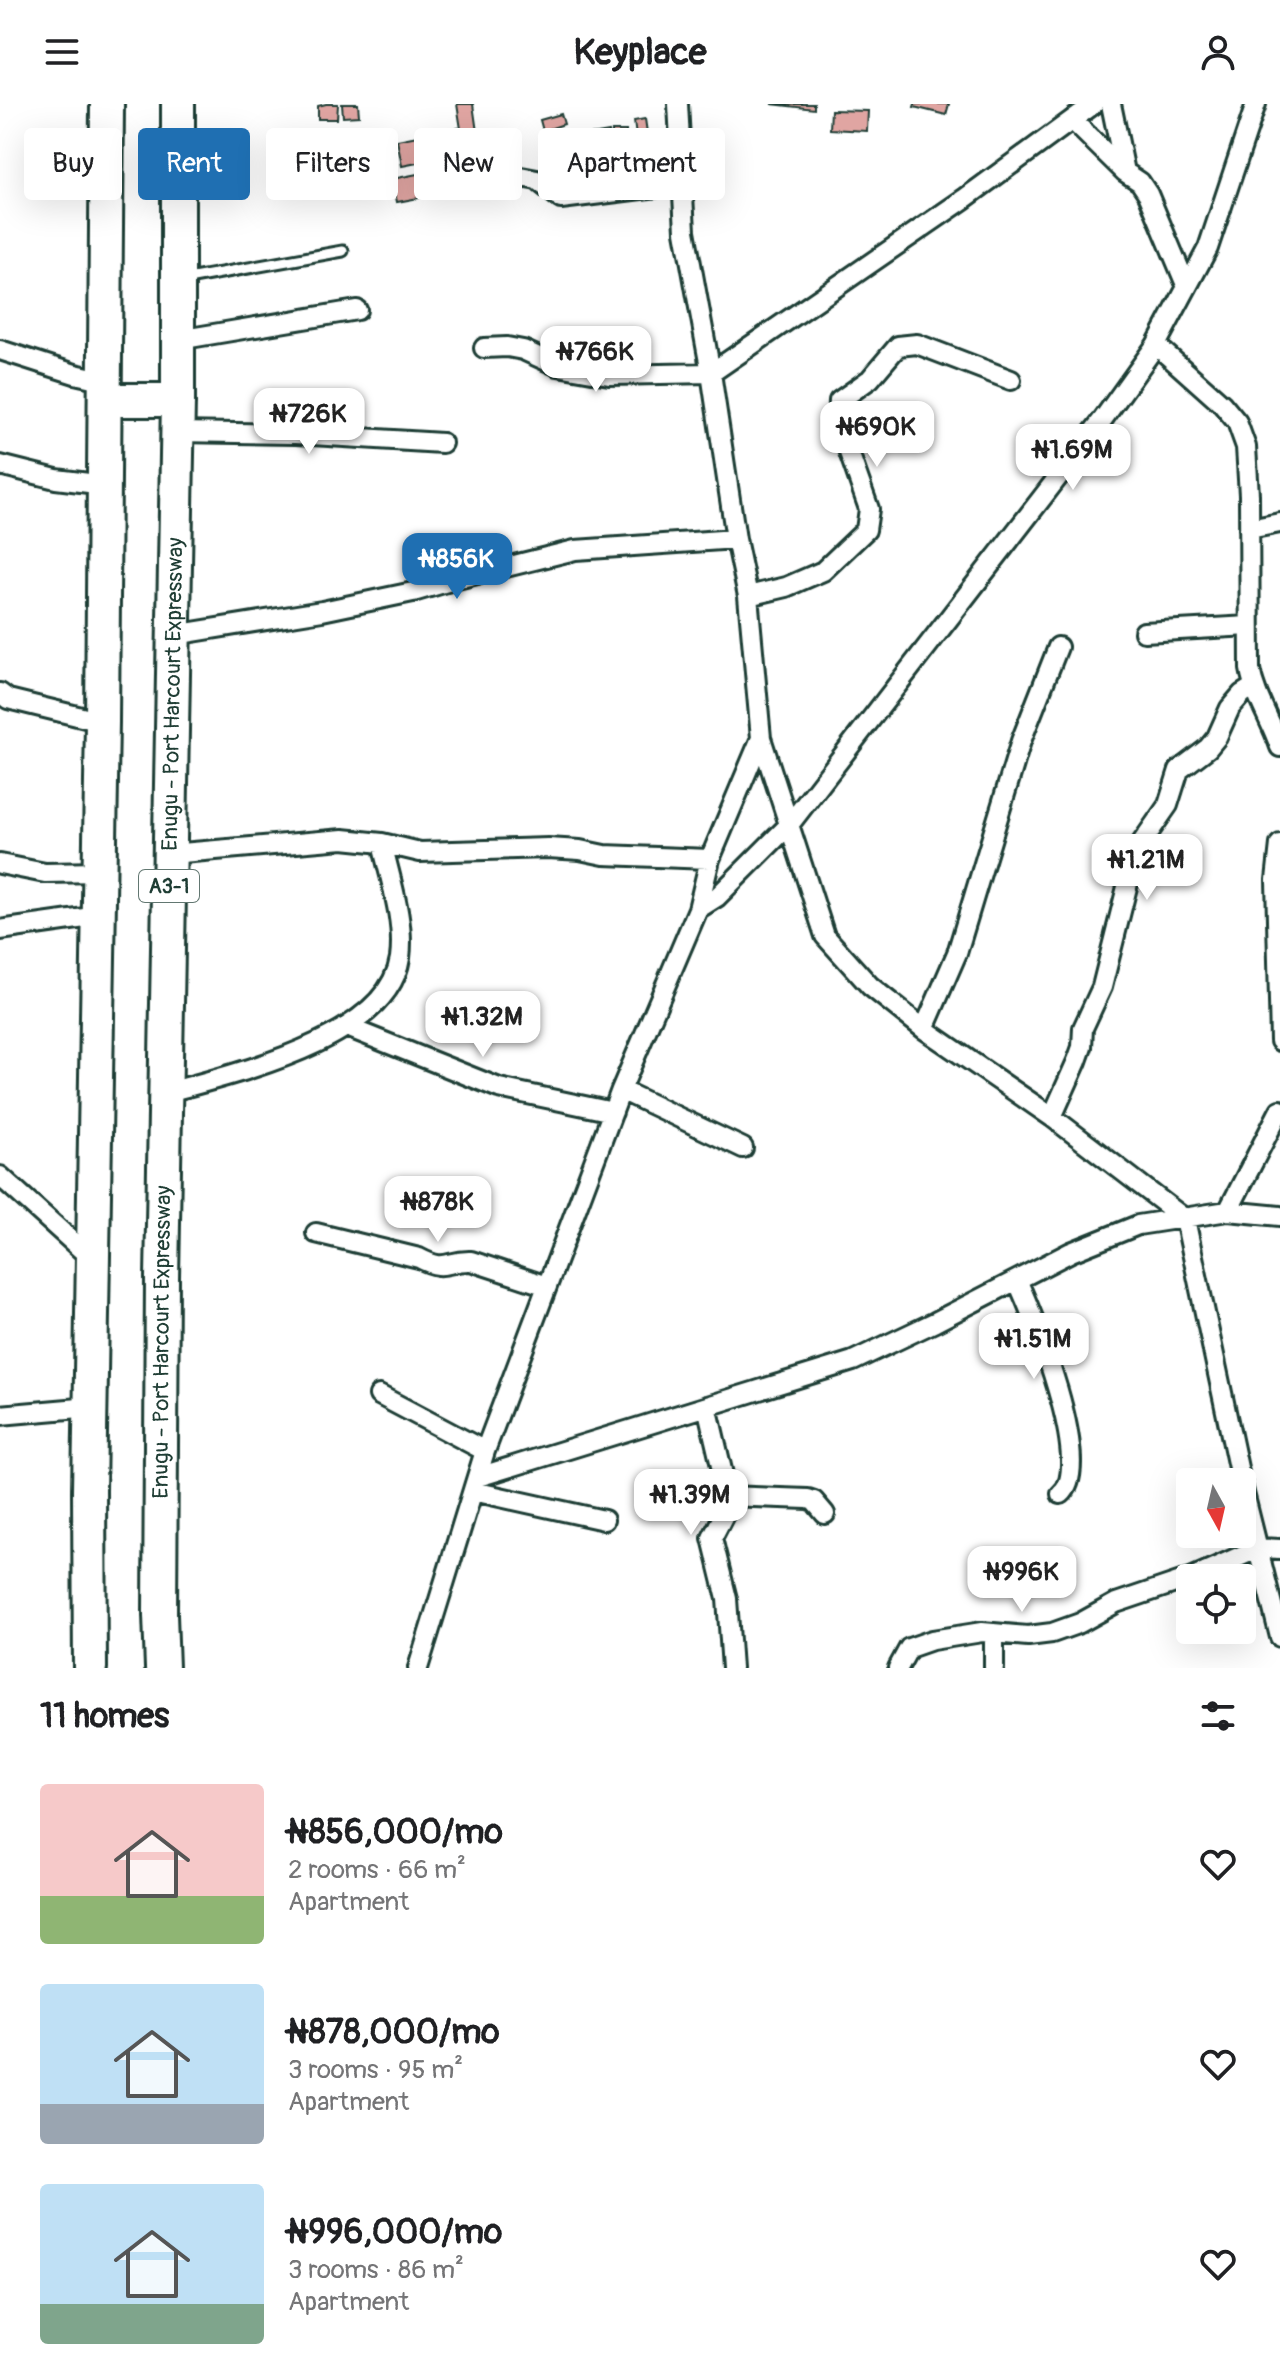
<!DOCTYPE html>
<html lang="en">
<head>
<meta charset="utf-8">
<style>
	body { margin:0; font-family:Pangolin,sans-serif; background:#f6f6f6; color:#202124; height:100vh; display:flex; flex-direction:column; font-size:30px; white-space:nowrap }
	* { box-sizing:border-box; margin:0 }
	p { font-size:26px; color:#757577 }
	.icon { flex:none; width:44px; height:44px; fill:none; stroke:currentColor; stroke-width:2; stroke-linecap:round; stroke-linejoin:round }
	.map { position:relative; height:1564px; overflow:hidden }
	.drawer { display:flex; flex-direction:column; background:#fff; flex:1 }
	.drawer>* { flex:none }
	.hud { position:absolute; left:24px; top:24px; width:800px; height:72px; display:flex; gap:16px }
	.needle { width:52px; rotate:172deg }
	.controls { position:absolute; left:1176px; top:1364px; display:grid; gap:16px }
	.controls a { display:grid; place-items:center; width:80px; height:80px; border-radius:8px; background:#fff; box-shadow:0 8px 32px #0002; font-size:40px }
	.price { position:absolute; translate:-50% -68px; padding:0 18px; border-radius:16px; background:#fff; color:#222; font-size:26px; line-height:52px; filter:drop-shadow(0 2px 4px #0008) }
	.price::after { content:''; position:absolute; left:50%; top:48px; width:24px; height:18px; margin-left:-12px; background:inherit; clip-path:polygon(0 0,100% 0,50% 100%) }
	.price.current { background:#1f6fb2; color:#fff }
	ul { padding:0; list-style:none }
	li { display:flex; align-items:center; gap:24px; height:200px; padding:0 40px }
	li span { display:grid; place-items:center; flex:none; width:224px; height:160px; border-radius:8px; color:#555 }
	li>.icon { margin-inline-start:auto }
	span .icon { width:96px; height:96px; fill:#fffc; stroke-width:1 }
	li b { font-size:34px }
	h2 { display:flex; justify-content:space-between; align-items:center; height:96px; padding:0 40px; font-size:34px }
	.pill { padding:0 28px; border-radius:8px; background:#fff; box-shadow:0 8px 32px #0002; font-size:28px; line-height:72px }
	.pill.current { background:#1f6fb2; color:#fff }
	header { display:flex; justify-content:space-between; align-items:center; height:104px; padding:0 40px; background:#fff; font-size:36px; font-weight:700 }
	.map>svg:first-child { display:block }
	.building { fill:#e0a5a2; stroke:#1f3d34; stroke-width:2 }
	.lines { fill:none; stroke-linecap:round; stroke-linejoin:round }
	.lane-casing { stroke:#1f3d34; stroke-width:15 }
	.street-casing { stroke:#1f3d34; stroke-width:24 }
	.highway-casing { stroke:#1f3d34; stroke-width:38 }
	.lane { stroke:#fff; stroke-width:9 }
	.street { stroke:#fff; stroke-width:18 }
	.highway { stroke:#fff; stroke-width:32 }
	.labels { text-anchor:middle; dominant-baseline:central; stroke-width:8; stroke-linejoin:round; paint-order:stroke }
	.shield { fill:#fff; stroke:#627771; stroke-width:2 }
	.shield-label { font-size:20px; font-weight:bold; fill:#1f3d34 }
	.street-label { font-size:22px; fill:#1f3d34; stroke:#fff }
</style>
</head>
<body>
<header><svg class="icon" aria-label="menu" viewBox="0 0 24 24"><path d="M4 6h16M4 12h16M4 18h16"/></svg>Keyplace<svg class="icon" aria-label="person" viewBox="0 0 24 24"><circle cx="12" cy="8" r="4"/><path d="M4 21q1-7 8-7t8 7"/></svg></header>
<div class="map">
<svg width="1280" height="1564" viewBox="0 0 1280 1564">
	<rect width="100%" height="100%" fill="#fff"/>
	<filter id="ink" filterUnits="userSpaceOnUse"><feTurbulence type="fractalNoise" baseFrequency=".0125" numOctaves="2"/><feDisplacementMap in="SourceGraphic" scale="16" xChannelSelector="R" yChannelSelector="G"/><feConvolveMatrix kernelMatrix="1 2 1 2 8 2 1 2 1" color-interpolation-filters="sRGB"/></filter>
	<g filter="url(#ink)">
		<path class="building" d="M326,0H338L337,15H318V2Z
			M342,0H358L359,12L343,13Z
			M457,0H473L479,42L464,44Z
			M771,0H814V5Z
			M915,0H949L946,11L914,3Z
			M831,6L868,7L867,27L830,25Z
			M561,10L564,20L543,27L540,16Z
			M645,15L653,70L641,72L634,17Z
			M458,24L463,50L402,62L397,36Z
			M612,27H626V47H612Z
			M609,28L612,46L600,49L597,30Z
			M596,30L598,51L578,53L576,32Z
			M463,61L467,85L397,98L392,75Z"/>
		<g class="lines">
			<defs>
				<path id="lane" d="M182,176L343,147"/>
				<path id="street" d="M678,0L685,127L711,269L736,435L748,492L761,634L825,832L870,882L924,925L1052,1013L1185,1115L1241,1378
					M1111,0L1125,68
					M1072,16L1125,68L1140,78L1148,90L1187,183
					M501,77L521,73L537,76L561,95L682,80
					M178,236L357,206
					M1156,241L1222,300L1237,318L1246,343L1249,391L1250,565C1255,593 1271,616 1280,643
					M484,244L507,243L523,246L558,262L609,271L711,269L964,95L1094,0
					M0,246L75,270L106,277
					M177,328L296,330L442,339
					M0,361L56,375L105,381
					M1249,425L1280,419
					M748,492L786,483L823,467L866,426L869,405L838,317L839,297L870,275L898,242L917,240L1011,276
					M1144,528L1249,522
					M174,531L322,507L413,488L457,475L575,446L736,435
					M0,589L8,595L102,618
					M1280,740L1276,776L1280,937
					M170,750L343,735L382,739L420,748L548,744L580,746L604,751L710,755
					M0,760L45,769L100,768
					M698,805L717,793L789,721L1103,315L1156,241L1208,144L1256,0
					M0,826L99,812
					M347,923L499,984L613,1008
					M924,925L957,849L1021,637L1058,543
					M621,986L743,1044
					M165,989C232,970 388,936 400,854C405,817 390,775 382,739
					M1052,1013L1077,957L1082,943L1083,924L1102,883L1136,747L1168,701L1179,666L1208,644L1217,633L1230,604L1242,590L1253,583
					M0,1072L93,1156
					M1228,1107L1280,1006
					M316,1129L419,1154C447,1169 446,1156 471,1157L547,1182
					M1017,1176C1033,1211 1095,1362 1061,1390
					M379,1291L485,1347
					M707,1302L728,1392L727,1405L712,1434L727,1495L732,1564
					M0,1311L91,1303
					M478,1373L853,1257L935,1218L1071,1148L1138,1121L1228,1107L1280,1112
					M1242,1381L1280,1533
					M473,1387L604,1416
					M728,1392L808,1395L814,1397L825,1410
					M1191,1474L1259,1444L1280,1445
					M418,1564L485,1347L621,986L698,805L710,755L761,634
					M898,1564L909,1544L932,1536L982,1528L1028,1532L1052,1529L1080,1519L1116,1499L1190,1474
					M994,1564V1529"/>
				<g id="highway">
					<path d="M106,296H178"/>
					<path d="M90,1564L89,1387L102,618L107,0"/>
					<path id="s1" d="M162,1564L160,1511L162,1174L178,296V0"/>
				</g>
			</defs>
			<use href="#lane" class="lane-casing"/>
			<use href="#street" class="street-casing"/>
			<use href="#highway" class="highway-casing"/>
			<use href="#lane" class="lane"/>
			<use href="#street" class="street"/>
			<use href="#highway" class="highway"/>
		</g>
	</g>
	<g class="labels">
		<rect class="shield" x="139" y="766" width="60" height="32" rx="6"/>
		<g class="shield-label">
			<text x="169" y="782">A3-1</text>
		</g>
		<g class="street-label">
			<text stroke="none"><textPath href="#s1" startOffset="974">Enugu - Port Harcourt Expressway</textPath></text>
			<text stroke="none"><textPath href="#s1" startOffset="326">Enugu - Port Harcourt Expressway</textPath></text>
		</g>
	</g>
</svg>
<div class="controls">
<a><svg class="needle" viewBox="-14 -14 28 28"><path d="M0-13l5 13h-10z" fill="#e53935"/><path d="M0 13l5-13h-10z" fill="#757577"/></svg></a>
<a><svg class="icon" aria-label="locate" viewBox="0 0 24 24"><circle cx="12" cy="12" r="6"/><path d="M12 2v4M12 18v4M2 12h4M18 12h4"/></svg></a>
</div>
<b class="price" style="left:596px;top:290px">₦766K</b>
<b class="price" style="left:309px;top:352px">₦726K</b>
<b class="price" style="left:877px;top:365px">₦690K</b>
<b class="price" style="left:1073px;top:388px">₦1.69M</b>
<b class="price current" style="left:457px;top:497px">₦856K</b>
<b class="price" style="left:1147px;top:798px">₦1.21M</b>
<b class="price" style="left:483px;top:955px">₦1.32M</b>
<b class="price" style="left:438px;top:1140px">₦878K</b>
<b class="price" style="left:1034px;top:1277px">₦1.51M</b>
<b class="price" style="left:691px;top:1433px">₦1.39M</b>
<b class="price" style="left:1022px;top:1510px">₦996K</b>
<div class="hud">
<a class="pill">Buy</a>
<a class="pill current">Rent</a>
<a class="pill">Filters</a>
<a class="pill">New</a>
<a class="pill">Apartment</a>
</div>
</div>
<section class="drawer">
<h2>11 homes<svg class="icon" aria-label="filters" viewBox="0 0 24 24"><path d="M4 7h16M4 17h16"/><circle cx="9" cy="7" r="2"/><circle cx="15" cy="17" r="2"/></svg></h2>
<ul>
<li><span style="background:linear-gradient(#f6c9c9 70%,#8fb573 0)"><svg class="icon" aria-label="home" viewBox="0 0 24 24"><path d="M3 11l9-7 9 7M6 9v11h12V9"/></svg></span><div><b>₦856,000/mo</b><p>2 rooms · 66 m²</p><p>Apartment</p></div><svg class="icon" aria-label="heart" viewBox="0 0 24 24"><path d="M12 20l-8-8c-3-5 5-10 8-4 3-6 11-1 8 4z"/></svg></li>
<li><span style="background:linear-gradient(#bfe0f5 75%,#9aa5b1 0)"><svg class="icon" aria-label="home" viewBox="0 0 24 24"><path d="M3 11l9-7 9 7M6 9v11h12V9"/></svg></span><div><b>₦878,000/mo</b><p>3 rooms · 95 m²</p><p>Apartment</p></div><svg class="icon" aria-label="heart" viewBox="0 0 24 24"><path d="M12 20l-8-8c-3-5 5-10 8-4 3-6 11-1 8 4z"/></svg></li>
<li><span style="background:linear-gradient(#bfe0f5 75%,#7fa58c 0)"><svg class="icon" aria-label="home" viewBox="0 0 24 24"><path d="M3 11l9-7 9 7M6 9v11h12V9"/></svg></span><div><b>₦996,000/mo</b><p>3 rooms · 86 m²</p><p>Apartment</p></div><svg class="icon" aria-label="heart" viewBox="0 0 24 24"><path d="M12 20l-8-8c-3-5 5-10 8-4 3-6 11-1 8 4z"/></svg></li>
</ul>
</section>
</body>
</html>
